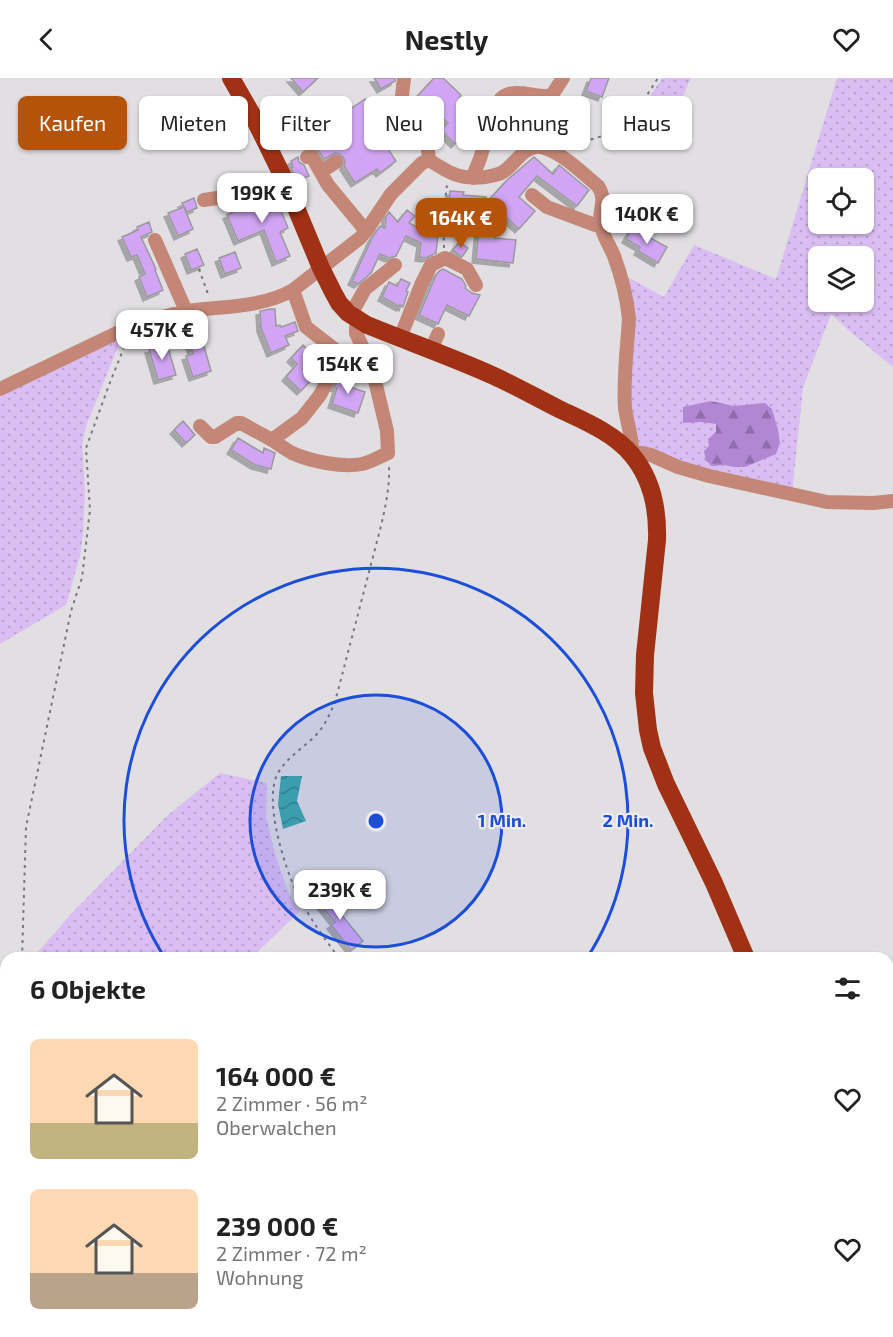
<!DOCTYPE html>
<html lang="de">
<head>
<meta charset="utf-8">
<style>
	body { margin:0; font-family:"Exo 2",sans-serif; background:#f6f6f6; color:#222; height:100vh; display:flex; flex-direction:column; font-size:22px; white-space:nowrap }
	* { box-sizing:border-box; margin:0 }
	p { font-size:20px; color:#767676 }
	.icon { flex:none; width:33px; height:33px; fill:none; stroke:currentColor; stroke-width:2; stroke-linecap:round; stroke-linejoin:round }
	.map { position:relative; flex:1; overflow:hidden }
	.sheet { position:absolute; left:0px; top:874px; width:894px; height:386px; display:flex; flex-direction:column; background:#fff; border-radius:18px 18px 0 0; box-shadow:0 2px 4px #0004 }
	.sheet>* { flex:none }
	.banner { position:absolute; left:18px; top:18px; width:858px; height:54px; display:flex; gap:12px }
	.controls { position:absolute; left:808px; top:90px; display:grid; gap:12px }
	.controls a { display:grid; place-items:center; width:66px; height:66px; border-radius:9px; background:#fff; box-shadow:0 2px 4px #0004; font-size:30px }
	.price { position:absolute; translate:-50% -51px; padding:0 14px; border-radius:12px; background:#fff; color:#222; font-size:20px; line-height:39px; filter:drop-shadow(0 2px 3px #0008) }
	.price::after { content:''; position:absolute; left:50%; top:36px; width:18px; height:14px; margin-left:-9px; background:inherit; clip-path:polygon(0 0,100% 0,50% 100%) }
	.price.selected { background:#b45309; color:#fff }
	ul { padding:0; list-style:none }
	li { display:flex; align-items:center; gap:18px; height:150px; padding:0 30px }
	li span { display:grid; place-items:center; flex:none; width:168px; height:120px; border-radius:9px; color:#555 }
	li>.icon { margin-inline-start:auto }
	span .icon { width:72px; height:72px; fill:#fffc; stroke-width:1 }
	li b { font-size:26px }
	h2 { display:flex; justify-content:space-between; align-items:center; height:72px; padding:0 30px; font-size:26px }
	.tag { padding:0 21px; border-radius:9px; background:#fff; box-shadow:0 2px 4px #0004; font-size:21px; line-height:54px }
	.tag.selected { background:#b45309; color:#fff }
	header { display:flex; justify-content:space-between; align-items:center; height:78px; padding:0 30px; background:#fff; font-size:27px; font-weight:700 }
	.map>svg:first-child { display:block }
	.grass { fill:url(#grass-dots); fill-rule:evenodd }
	.forest { fill:url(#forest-firs) }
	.water { fill:url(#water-waves) }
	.building { fill:#d1a5f4; stroke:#9a999c; stroke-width:1.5; filter:url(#shadow) }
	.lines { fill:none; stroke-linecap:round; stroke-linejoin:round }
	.path { stroke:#787779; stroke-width:2; stroke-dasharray:3 4.5; stroke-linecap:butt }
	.minor { stroke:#c48676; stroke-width:14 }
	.major { stroke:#a03115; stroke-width:18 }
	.ring { fill:none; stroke:#1d4ed8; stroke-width:3 }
	.centre { fill:#1d4ed8; stroke:#eeecef; stroke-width:3 }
	.ring-label { font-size:18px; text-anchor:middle; font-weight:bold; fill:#1d4ed8; stroke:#eeecef; stroke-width:4.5; stroke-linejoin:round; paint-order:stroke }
</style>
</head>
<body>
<header><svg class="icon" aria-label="back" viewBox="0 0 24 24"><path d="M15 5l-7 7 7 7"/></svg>Nestly<svg class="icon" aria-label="heart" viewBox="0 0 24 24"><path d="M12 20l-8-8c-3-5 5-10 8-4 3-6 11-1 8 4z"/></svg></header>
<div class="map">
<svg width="893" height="1259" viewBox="0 0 893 1259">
	<defs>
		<pattern id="grass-dots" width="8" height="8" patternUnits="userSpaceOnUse" patternTransform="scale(1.5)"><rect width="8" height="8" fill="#dabef3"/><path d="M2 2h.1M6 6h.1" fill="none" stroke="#baa2cf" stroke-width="1.8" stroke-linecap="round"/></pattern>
		<pattern id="forest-firs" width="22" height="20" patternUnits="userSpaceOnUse" patternTransform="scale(1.5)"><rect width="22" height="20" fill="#b187d4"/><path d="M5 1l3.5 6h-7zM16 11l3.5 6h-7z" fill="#8e6daa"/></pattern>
		<pattern id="water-waves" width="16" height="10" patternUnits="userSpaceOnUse" patternTransform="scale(1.5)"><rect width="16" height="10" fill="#40a9a9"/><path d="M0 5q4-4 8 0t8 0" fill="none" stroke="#348888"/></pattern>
		<filter id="shadow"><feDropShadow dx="-4" dy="4" stdDeviation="0" flood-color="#0004"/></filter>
	</defs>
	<rect width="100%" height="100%" fill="#e1dfe2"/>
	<path class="grass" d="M662,0H691L661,66L629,47L643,29Z
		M837,0H893V289L854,257L831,236L803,310L792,416L705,398L635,367L626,335L629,233L620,195L664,219L694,167L776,201ZM819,100H864V146H819ZM819,178H864V224H819Z
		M122,259L86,348L82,367L85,414L83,455L80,478L66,527L0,566V316Z
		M220,695L267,705L266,738L275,776L289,816L299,834L251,880H33L70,837L168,737Z
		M6,911V1086L0,1085V917Z
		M240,1254H360L358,1259H238Z
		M760,1254H845L846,1259H754L760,1258Z"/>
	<path class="forest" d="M711,323L734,328L765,325L772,331L778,352L780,365L776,376L745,389H734L724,387L713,388L706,383L704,373L709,368L708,361L716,354V346L701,344L683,345V329Z
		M0,1085L6,1086V1254H179L182,1259H0Z
		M360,1254H703L704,1259H358Z"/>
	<path class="water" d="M281,698H302L297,723L306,743L283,751L278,726Z"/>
	<path class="building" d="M291,0H318L303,14Z
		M374,0H395V3L381,11Z
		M434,0H443L461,17L459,20L481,41L466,57L465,56L455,66L441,52L448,45L427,25L417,36L410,26Z
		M591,0H609L602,19L586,13Z
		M365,21L387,53L394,48L403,61L388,71L396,83L380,95L377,91L355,105L344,88L345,83L343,79L339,76L335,75L324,81L318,72L311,65L349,39L346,34Z
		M536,28L577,43L570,62L528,47Z
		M298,79L299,84L304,87L309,98L297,103L291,90L293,89L291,83Z
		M534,79L553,96L559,87L589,112L577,128L537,98L519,119L535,133L519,151L488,123L507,102Z
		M450,113L464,114L463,117L486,119L483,149L461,147V153L448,148Z
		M274,116L288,150L280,154L290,178L276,184L264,152L238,163L227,137Z
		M194,120L197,130L187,134L182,125Z
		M184,129L193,151L178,158L168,135Z
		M407,132L415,138L409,145L426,154L438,156L436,175L426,180L419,179L421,165L406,158L396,178L389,180L380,176L371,195L358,206L352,203L372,160L380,148L385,150L386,139L389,134L398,144Z
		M149,144L152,154L141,159L156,191L155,192L163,212L147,219L139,199L145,196L137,177L131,179L122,159L138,152L137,149Z
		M479,149L496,151L495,160L516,162L513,185L476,181Z
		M632,150L667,169L658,185L638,173L640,169L626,161Z
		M459,164L468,170L462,179L453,172Z
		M197,171L204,187L191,192L185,176Z
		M235,174L241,190L225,196L219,180Z
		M443,191L462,201L466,208L465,210L472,215L480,217L469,238L447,227L438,246L419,237L436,197L439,193Z
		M401,201L410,205L406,213L408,214L403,229L400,227V229L382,219L389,204L397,208Z
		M270,231H275L276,248L280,247L281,249L295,244L298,253L285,258L289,267L271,275L261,250L260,233Z
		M159,259L164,274L169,273L176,297L158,302L149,271L154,270L151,261Z
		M202,261L211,293L193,299L186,278L193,276L189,264Z
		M303,267L315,278L303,291L313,300L301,313L286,299L297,286L291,280Z
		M341,297L353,301L350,309L365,314L358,335L332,326L337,310L334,309Z
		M183,343L195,357L186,365L174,352Z
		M238,360L263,375L264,370L275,375L271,391L255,387L231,372Z
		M330,813L345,831L340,835L363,863L351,872L331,847L335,844L318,823Z"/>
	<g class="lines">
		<path class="path" d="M561,24C581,38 585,41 575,65
			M307,66C310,51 315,49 328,41
			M571,70L575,65C588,63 609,57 620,49C633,40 649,14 658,0
			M444,170L443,139L447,107
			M199,191L209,219
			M22,880L26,749L71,533L82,500L90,432L86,370L109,307L127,262
			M339,880C324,860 308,838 297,815C284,788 263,721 278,695C288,678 305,669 317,656C326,646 330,635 335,624L380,452C385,431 390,409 389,387
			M708,1254V1259
			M445,1259V1254"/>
		<path class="minor" d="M404,0L401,27L407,38L423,55L427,63L429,82C449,95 460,102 485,99C491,98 498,97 503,94C514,87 525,66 541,69C561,73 582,95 598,108C608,123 597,133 601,148C603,158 610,168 614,178C621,197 627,220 629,241C627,271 623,301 625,330C627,346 633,360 632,376L640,375L651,377L678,389L709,398L827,424L873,425L893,423
			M307,79L311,77L328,107L366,153
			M321,94L336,84
			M473,100C475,91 480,83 482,74C487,58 490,21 509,16C523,12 538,21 552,17L563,0
			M532,117L547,129L595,147L600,146
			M204,122L257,114L284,101
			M155,162L186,233
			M348,235L355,229L365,211L395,187
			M400,260L421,207L431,187L445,180L467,191L476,207
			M431,272L438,256
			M0,311L121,253C142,245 167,237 188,233C224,228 261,230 293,212L360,160L366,153L391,116L422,85L429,82
			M200,348L211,359H215L237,345H241L272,362L302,340L320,317L340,279L333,270L306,249L293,212
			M272,362C278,366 285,371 292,375C310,383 342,390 362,386C371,384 379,379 388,375L387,353L372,290L356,255V250L359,243"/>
		<path class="major" d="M231,0L255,42L284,101L321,190L333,214L339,225L348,235L367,247C409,264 452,279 494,298C516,308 537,320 559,331C584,343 614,355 632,377C652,401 658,431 657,462L645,577L644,615L648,652L652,670L666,706L714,805L746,880
			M851,1254L852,1259"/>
	</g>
	<circle cx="376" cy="743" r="126" fill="#1d4ed8" fill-opacity=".12"/>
	<g class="ring">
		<circle cx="376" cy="743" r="126"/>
		<path d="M165 880A252 252 0 1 1 587 880"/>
	</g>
	<circle cx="376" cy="743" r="9" class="centre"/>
	<g class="ring-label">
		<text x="502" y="749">1 Min.</text>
		<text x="628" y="749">2 Min.</text>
	</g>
</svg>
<div class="controls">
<a><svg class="icon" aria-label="locate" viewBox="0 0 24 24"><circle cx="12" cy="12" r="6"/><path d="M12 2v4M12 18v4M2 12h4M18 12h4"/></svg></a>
<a><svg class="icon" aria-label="layers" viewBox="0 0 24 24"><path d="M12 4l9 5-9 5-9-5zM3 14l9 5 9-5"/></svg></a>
</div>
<b class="price" style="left:262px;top:146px">199K €</b>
<b class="price" style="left:647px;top:167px">140K €</b>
<b class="price selected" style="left:461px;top:171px">164K €</b>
<b class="price" style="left:162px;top:283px">457K €</b>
<b class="price" style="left:348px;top:317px">154K €</b>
<b class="price" style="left:340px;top:843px">239K €</b>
<div class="banner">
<a class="tag selected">Kaufen</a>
<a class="tag">Mieten</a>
<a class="tag">Filter</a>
<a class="tag">Neu</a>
<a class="tag">Wohnung</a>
<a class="tag">Haus</a>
</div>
<section class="sheet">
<h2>6 Objekte<svg class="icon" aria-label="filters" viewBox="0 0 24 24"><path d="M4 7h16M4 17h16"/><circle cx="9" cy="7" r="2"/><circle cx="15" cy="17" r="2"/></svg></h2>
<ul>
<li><span style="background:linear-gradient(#ffd9b3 70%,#c2b280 0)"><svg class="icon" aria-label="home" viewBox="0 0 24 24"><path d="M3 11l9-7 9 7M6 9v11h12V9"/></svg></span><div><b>164 000 €</b><p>2 Zimmer · 56 m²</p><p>Oberwalchen</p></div><svg class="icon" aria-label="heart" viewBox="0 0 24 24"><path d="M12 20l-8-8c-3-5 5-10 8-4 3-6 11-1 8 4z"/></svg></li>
<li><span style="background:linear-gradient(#ffd9b3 70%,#b9a48a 0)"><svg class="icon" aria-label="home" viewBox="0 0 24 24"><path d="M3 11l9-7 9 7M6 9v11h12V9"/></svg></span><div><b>239 000 €</b><p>2 Zimmer · 72 m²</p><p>Wohnung</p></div><svg class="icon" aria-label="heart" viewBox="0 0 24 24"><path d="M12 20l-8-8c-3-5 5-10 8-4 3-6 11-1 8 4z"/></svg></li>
</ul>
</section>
</div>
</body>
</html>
